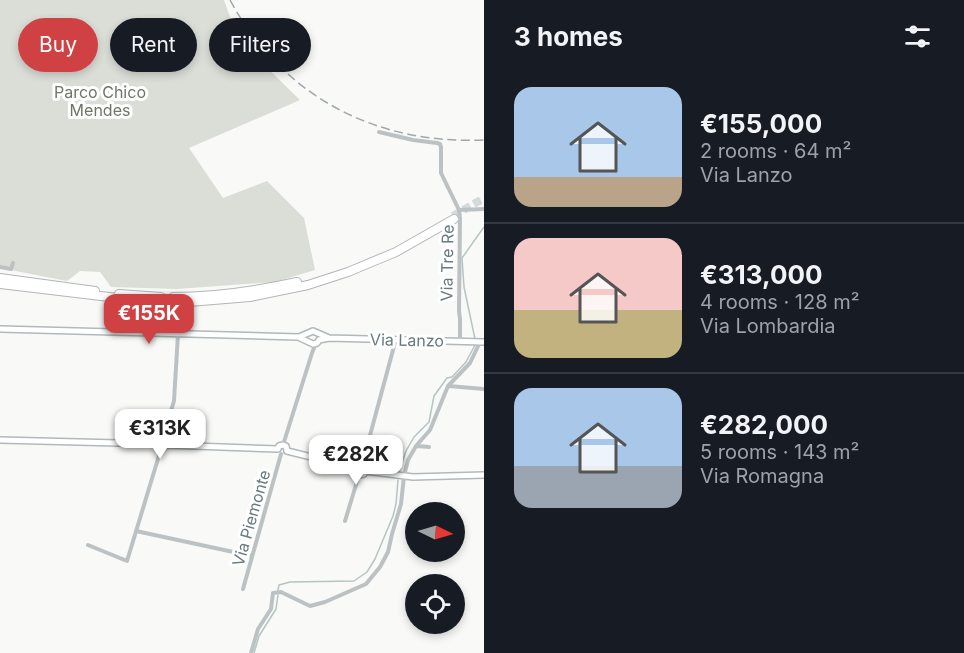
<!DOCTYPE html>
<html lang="en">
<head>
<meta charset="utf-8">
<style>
	body { margin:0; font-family:Inter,sans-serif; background:#20242c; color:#f1f3f6; height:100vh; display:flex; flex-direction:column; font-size:22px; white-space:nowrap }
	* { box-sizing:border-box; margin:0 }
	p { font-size:20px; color:#9ea1a6 }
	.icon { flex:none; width:33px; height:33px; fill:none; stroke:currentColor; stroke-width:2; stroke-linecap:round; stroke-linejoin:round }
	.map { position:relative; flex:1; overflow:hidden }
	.details { display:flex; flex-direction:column; background:#171b24; width:480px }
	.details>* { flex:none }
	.hud { position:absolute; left:18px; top:18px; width:375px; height:54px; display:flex; gap:12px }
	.needle { width:39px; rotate:95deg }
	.buttons { position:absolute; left:405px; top:502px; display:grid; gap:12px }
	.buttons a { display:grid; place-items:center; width:60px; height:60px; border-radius:50%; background:#171b24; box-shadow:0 3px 9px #0003; font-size:30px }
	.price { position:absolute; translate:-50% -51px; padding:0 14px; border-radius:12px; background:#fff; color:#222; font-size:20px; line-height:39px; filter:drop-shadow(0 2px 3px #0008) }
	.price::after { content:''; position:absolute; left:50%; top:36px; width:18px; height:14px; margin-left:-9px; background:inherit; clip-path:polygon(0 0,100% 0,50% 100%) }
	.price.active { background:#cf4142; color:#fff }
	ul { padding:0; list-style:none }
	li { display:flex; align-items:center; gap:18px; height:150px; padding:0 30px }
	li+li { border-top:2px solid #363941 }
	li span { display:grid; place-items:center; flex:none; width:168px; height:120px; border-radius:18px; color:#555 }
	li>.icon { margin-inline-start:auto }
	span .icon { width:72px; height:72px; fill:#fffc; stroke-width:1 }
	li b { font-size:26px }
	h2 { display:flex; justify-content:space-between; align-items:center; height:72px; padding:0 30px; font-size:26px }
	.tag { padding:0 21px; border-radius:27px; background:#171b24; box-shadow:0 3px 9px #0003; font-size:21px; line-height:54px }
	.tag.active { background:#cf4142; color:#fff }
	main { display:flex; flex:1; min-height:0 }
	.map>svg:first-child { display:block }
	.park { fill:#dbddd7 }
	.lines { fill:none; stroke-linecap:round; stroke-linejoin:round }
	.stream { stroke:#b5c4c4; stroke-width:1.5 }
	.highway-tunnel { stroke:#d4d9d9; stroke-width:8; stroke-dasharray:8 4; stroke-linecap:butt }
	.secondary-casing { stroke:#b1b9bb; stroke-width:8 }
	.highway-casing { stroke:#b1b6b8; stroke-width:10 }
	.street { stroke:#bcc2c4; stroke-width:4 }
	.secondary { stroke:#fff; stroke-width:5 }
	.highway { stroke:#fff; stroke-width:8 }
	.rail { stroke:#9fa8aa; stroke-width:1.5; stroke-dasharray:9 4.5; stroke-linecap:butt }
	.labels { text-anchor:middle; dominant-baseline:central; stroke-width:6; stroke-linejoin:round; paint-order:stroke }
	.park-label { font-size:16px; fill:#6d7766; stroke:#fff }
	.street-label { font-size:16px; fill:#677a7e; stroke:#fff }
</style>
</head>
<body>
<main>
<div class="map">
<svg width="484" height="653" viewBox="0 0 484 653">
	<rect width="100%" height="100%" fill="#f9f9f7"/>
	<path class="park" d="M0,0H224L233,25L261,62L300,100L189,148L223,198L267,181L304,218L315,270L275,282L177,289L111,287L100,272L80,271L67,281L0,268Z"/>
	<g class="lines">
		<path class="stream" d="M475,339L464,287L462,258L484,227
			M399,472L406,451L414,437L429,422L434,396L447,378L452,377L466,362L475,345
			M278,590L279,585L290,582L354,581L367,572L375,559L393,516L396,504L398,480
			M254,653L259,636L276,609L278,595"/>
		<path class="highway-tunnel" d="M453,216L484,198"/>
		<defs>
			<path id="secondary" d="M0,329L298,337L313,344L317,343L319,340L329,338L484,342
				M299,337L313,331L329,338
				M0,440L157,444L158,442L162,440L164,442L166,445
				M157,444L159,448L162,449L166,445L278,449L279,446L283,445L286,446L287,451
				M287,451L356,468
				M356,468V473L359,475L364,474L365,471
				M365,471L413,477L484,475"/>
			<path id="highway" d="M0,278L95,291
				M0,284L143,301L189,302L250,297L308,285L348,272L396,252L454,219
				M119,294L161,297
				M173,297C215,297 256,291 297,282"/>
		</defs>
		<use href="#secondary" class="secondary-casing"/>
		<use href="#highway" class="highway-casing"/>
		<path class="street" d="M379,132L413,140L437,143L440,144L441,147V173L459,210L460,219L459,311L460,319V341
			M459,210L484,209
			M0,267L11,269L13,263
			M449,386L484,389
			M162,440L174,401L178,334
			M283,445L312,353L316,343
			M417,446L429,447
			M362,465L396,339
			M345,521L359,475
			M136,531L252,556
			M88,545L127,561L161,449
			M243,589L281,454
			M251,653L258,629L271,609L273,593L281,592L310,606L325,602L366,584L380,567L388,552L392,534L401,504L404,476L408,460L416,446L430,430L448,386L470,363L480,342"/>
		<use href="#secondary" class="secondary"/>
		<use href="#highway" class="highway"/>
		<path class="rail" d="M230,0C282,96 376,145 484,140"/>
	</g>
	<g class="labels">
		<g class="park-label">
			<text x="100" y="92">Parco Chico<tspan x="100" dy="18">Mendes</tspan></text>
		</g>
		<g class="street-label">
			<text transform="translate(447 263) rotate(-89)">Via Tre Re</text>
			<text transform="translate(407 340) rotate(1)">Via Lanzo</text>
			<text transform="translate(251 518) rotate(-74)">Via Piemonte</text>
		</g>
	</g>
</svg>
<div class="buttons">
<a><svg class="needle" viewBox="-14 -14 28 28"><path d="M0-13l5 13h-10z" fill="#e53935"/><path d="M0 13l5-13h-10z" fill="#9ea1a6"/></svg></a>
<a><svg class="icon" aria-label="locate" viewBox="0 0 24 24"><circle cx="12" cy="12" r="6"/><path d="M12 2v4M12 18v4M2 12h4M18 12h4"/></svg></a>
</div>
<b class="price active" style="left:149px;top:345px">€155K</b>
<b class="price" style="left:160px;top:460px">€313K</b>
<b class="price" style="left:356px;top:486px">€282K</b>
<div class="hud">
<a class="tag active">Buy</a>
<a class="tag">Rent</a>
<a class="tag">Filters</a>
</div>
</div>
<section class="details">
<h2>3 homes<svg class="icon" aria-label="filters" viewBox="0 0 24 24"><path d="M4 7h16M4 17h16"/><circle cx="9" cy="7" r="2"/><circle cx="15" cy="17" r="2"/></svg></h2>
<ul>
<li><span style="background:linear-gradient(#a9c7e8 75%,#b9a48a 0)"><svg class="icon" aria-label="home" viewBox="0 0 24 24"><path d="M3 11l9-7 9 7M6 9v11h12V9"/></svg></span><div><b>€155,000</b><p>2 rooms · 64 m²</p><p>Via Lanzo</p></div></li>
<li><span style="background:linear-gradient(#f6c9c9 60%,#c2b280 0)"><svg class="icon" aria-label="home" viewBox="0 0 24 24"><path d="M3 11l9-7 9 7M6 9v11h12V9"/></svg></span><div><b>€313,000</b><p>4 rooms · 128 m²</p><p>Via Lombardia</p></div></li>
<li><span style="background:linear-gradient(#a9c7e8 65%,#9aa5b1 0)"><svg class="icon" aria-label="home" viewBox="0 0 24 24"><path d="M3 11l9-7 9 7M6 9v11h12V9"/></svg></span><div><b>€282,000</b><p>5 rooms · 143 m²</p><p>Via Romagna</p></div></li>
</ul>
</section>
</main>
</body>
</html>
